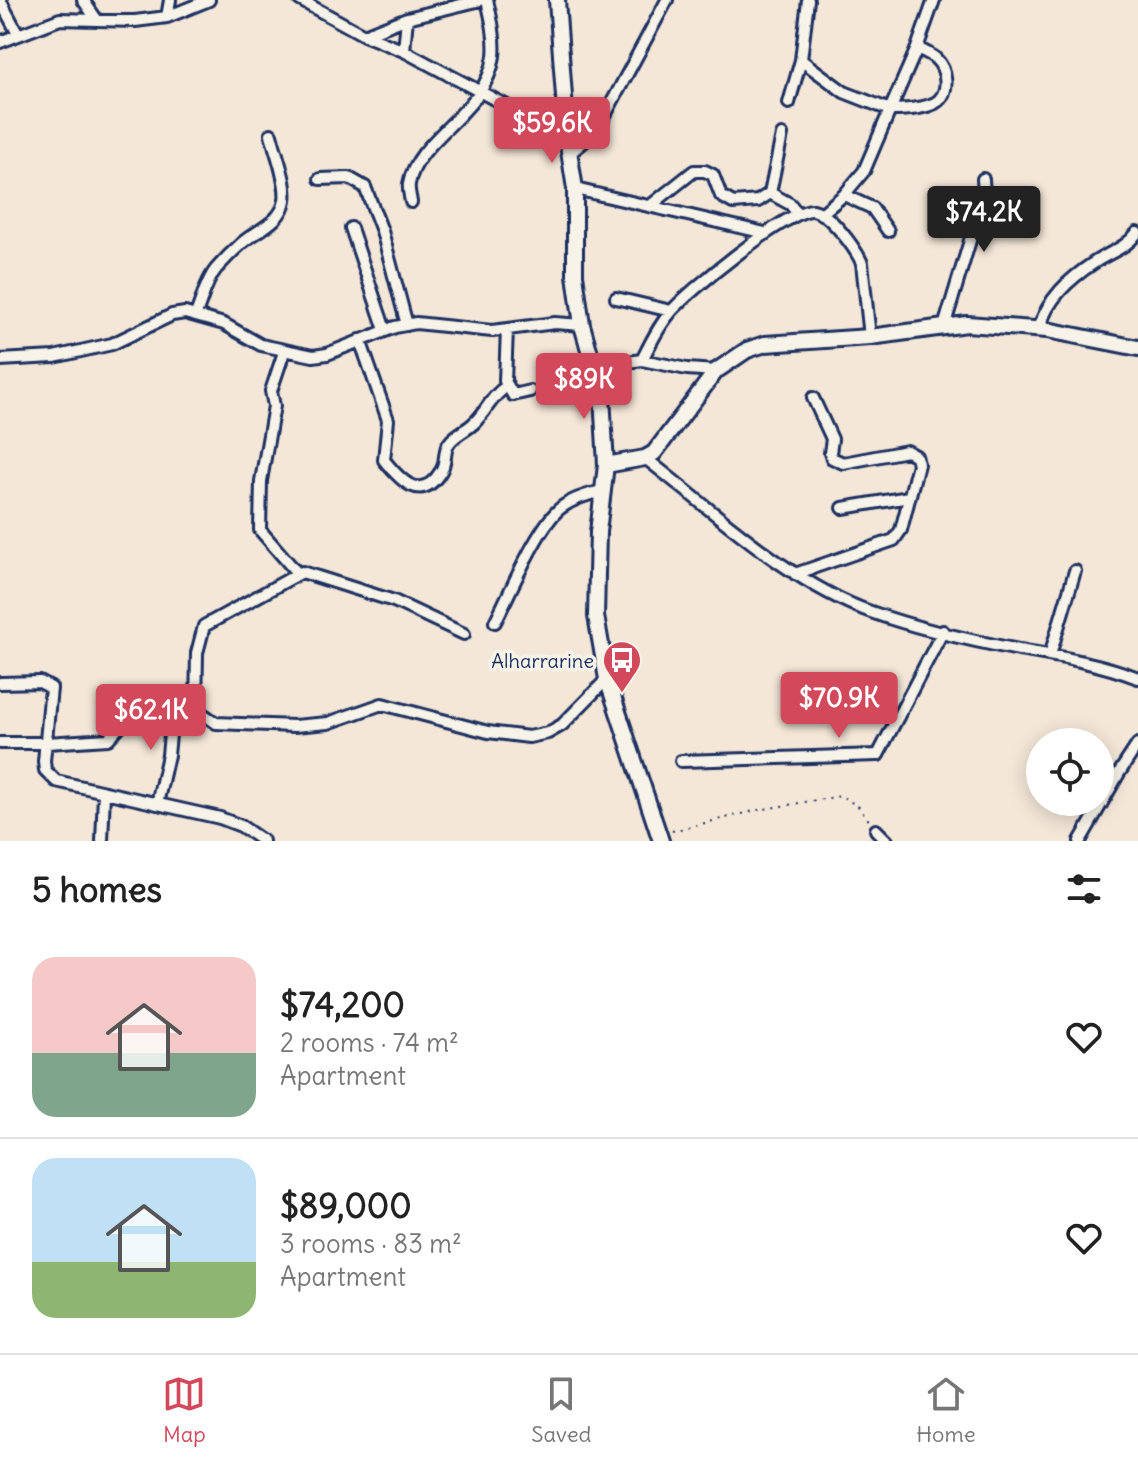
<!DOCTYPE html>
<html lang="en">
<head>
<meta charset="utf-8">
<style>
	body { margin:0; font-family:Delius,sans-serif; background:#f2f2f2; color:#222; height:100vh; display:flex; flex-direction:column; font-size:30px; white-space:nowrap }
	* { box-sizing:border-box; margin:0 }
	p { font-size:26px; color:#767676 }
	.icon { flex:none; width:44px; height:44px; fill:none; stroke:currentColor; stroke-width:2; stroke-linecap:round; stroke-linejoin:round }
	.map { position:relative; height:841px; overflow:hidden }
	.drawer { display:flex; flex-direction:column; background:#fff; flex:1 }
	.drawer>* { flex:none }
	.controls { position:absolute; left:1026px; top:728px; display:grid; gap:16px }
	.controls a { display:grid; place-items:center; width:88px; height:88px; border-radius:50%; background:#fff; box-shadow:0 4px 20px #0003; font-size:40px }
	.price { position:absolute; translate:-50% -68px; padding:0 18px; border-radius:8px; background:#d1495b; color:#fff; font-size:26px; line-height:52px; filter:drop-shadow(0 2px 4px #0008) }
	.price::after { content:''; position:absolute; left:50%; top:48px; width:24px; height:18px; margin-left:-12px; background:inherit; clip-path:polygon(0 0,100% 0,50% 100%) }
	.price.on { background:#222; color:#fff }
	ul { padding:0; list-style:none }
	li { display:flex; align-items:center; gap:24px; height:200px; padding:0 32px }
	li+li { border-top:2px solid #e0e0e0 }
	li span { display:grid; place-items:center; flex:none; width:224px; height:160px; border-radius:24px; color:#555 }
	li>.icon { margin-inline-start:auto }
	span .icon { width:96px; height:96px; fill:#fffc; stroke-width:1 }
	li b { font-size:34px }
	h2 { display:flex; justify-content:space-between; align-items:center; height:96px; padding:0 32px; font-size:34px }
	.tabs { display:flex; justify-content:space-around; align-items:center; height:112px; border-top:2px solid #e0e0e0; background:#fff; font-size:22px; color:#767676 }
	.tabs a { display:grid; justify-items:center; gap:4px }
	.tabs .on { color:#d1495b }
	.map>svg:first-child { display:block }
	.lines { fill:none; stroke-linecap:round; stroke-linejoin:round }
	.street-casing { stroke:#1b2f5e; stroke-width:16 }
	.secondary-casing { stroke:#1b2f5e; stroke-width:20 }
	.path { stroke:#1b2f5e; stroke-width:2; stroke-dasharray:2 6; stroke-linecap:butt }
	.street { stroke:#f7f3e8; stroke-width:10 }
	.secondary { stroke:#f7f3e8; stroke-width:14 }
	.labels { text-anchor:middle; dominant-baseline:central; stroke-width:7; stroke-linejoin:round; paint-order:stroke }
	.poi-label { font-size:20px; fill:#1b2f5e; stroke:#f7f3e8; text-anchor:end }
</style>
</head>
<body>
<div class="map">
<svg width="1138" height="841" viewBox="0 0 1138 841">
	<rect width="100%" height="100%" fill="#f4e7d8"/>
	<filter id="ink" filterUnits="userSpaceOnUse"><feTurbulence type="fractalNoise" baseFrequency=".0125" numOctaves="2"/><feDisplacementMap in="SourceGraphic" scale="16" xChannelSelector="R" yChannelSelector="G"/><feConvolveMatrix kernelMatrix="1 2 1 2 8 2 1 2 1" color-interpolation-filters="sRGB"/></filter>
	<g filter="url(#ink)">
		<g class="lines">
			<defs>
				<path id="street" d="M0,0L18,34
					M83,0L97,20
					M300,0L364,35L404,51L567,138
					M167,17L170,0
					M364,35L407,18L481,0
					M0,42L60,19L135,21L167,17L209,0
					M917,48C923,51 930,54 935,58C947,69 951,94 935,103C923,109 903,110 890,110L917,48L934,0
					M404,51L407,18
					M801,60L844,92L890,110L864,171L844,195L821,214
					M789,103L801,60L808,0
					M782,135L770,193L790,204L798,214
					M569,154L592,135L603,119L667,0
					M320,179L349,178L365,187L382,231L407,325
					M575,189L765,233
					M844,195L872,208L888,231
					M411,202C410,196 408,189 409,184C417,137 487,112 494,56C496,38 491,17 487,0
					M650,206L694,171H705L713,175L721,196L733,203L758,201L770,193
					M351,228L385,330
					M616,298L671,311
					M196,314C202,300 206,281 216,269C224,260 233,251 242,243C257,230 282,222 285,200C288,183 275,151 271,134
					M944,327L984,194L983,179
					M507,329L505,381L513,395L530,391
					M1039,329C1047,299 1069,279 1095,262C1110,252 1126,248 1137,233
					M360,340L388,420L384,460C400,480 421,504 441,471C447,462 443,449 450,442C456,434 467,430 474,423C487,411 491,396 507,386
					M284,352L271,391L274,406L261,481L260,530L298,574
					M0,360L54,357L112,344L172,315L185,313L224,324L261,345L313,356L327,354L395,327L416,323L492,331L555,323L582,325
					M642,360C650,344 658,327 670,313C686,293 791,207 813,210C830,213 855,248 862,263L870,337
					M596,371L615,364L642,360L687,369L716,371
					M645,458C714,511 789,583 871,612C915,628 973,641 1019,650C1060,657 1099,663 1138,678
					M843,508L909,497
					M795,574L894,540L901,530L918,464L916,456L907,451L843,463L832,458L830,453L832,439L813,398
					M495,622C509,595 539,523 562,507C574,498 589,494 603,491
					M1050,655L1075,571
					M0,683L40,682L51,688L44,761L45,770L56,781L220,818L241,826L263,841
					M196,709L197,653L204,626L302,572L394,601L464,634
					M0,743H47L108,739L123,723L138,717L150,704L156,702L196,709L216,723L294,726L328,723L382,704L488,732L529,737L548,733L562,725L607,679
					M681,761L878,755L943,631
					M157,804L168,755L173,704
					M876,830L887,841
					M102,841L104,793
					M1080,841L1119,773L1138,744"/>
				<path id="secondary" d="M557,0L567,138L575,189V275L582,325L602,396L606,465L598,532L596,616L607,679L661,841
					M606,465L645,458L654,453L716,371L747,350L765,344L870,337L967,324L1047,330L1138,348"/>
			</defs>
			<use href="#street" class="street-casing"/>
			<use href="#secondary" class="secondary-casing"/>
			<path class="path" d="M672,831L758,810L841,796L859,807L870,822"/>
			<use href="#street" class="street"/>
			<use href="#secondary" class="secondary"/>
		</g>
	</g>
	<defs>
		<symbol id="bus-pin" viewBox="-11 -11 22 30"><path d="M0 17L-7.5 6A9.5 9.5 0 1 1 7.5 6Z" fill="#d1495b" stroke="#f7f3e8"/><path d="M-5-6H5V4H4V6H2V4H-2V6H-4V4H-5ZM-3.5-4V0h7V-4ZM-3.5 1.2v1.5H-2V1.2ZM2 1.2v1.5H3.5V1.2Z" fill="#fff"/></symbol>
	</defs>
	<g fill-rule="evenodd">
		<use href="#bus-pin" x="600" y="638" width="44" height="60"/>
	</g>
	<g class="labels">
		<g class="poi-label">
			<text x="594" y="660">Alharrarine</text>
		</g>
	</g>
</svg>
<div class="controls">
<a><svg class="icon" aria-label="locate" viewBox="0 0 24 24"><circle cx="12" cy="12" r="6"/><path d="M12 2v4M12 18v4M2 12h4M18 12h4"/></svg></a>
</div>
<b class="price" style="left:552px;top:165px">$59.6K</b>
<b class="price on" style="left:984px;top:254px">$74.2K</b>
<b class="price" style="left:584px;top:421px">$89K</b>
<b class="price" style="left:839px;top:740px">$70.9K</b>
<b class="price" style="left:151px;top:752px">$62.1K</b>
</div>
<section class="drawer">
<h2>5 homes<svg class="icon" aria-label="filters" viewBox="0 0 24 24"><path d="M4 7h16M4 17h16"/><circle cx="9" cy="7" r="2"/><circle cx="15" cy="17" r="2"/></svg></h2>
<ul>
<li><span style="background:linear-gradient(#f6c9c9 60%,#7fa58c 0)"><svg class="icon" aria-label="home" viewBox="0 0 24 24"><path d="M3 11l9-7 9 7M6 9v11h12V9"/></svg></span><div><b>$74,200</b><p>2 rooms · 74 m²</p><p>Apartment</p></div><svg class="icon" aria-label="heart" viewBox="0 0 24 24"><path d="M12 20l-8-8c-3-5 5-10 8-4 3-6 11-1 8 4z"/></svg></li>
<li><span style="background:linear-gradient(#bfe0f5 65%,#8fb573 0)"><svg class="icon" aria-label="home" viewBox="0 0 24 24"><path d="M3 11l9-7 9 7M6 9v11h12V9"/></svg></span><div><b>$89,000</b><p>3 rooms · 83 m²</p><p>Apartment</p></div><svg class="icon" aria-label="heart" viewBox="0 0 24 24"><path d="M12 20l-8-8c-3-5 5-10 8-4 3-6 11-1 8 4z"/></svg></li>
</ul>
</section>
<nav class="tabs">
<a class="on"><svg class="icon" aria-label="map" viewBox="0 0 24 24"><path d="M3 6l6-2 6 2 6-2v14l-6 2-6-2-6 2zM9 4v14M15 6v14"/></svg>Map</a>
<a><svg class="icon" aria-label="saved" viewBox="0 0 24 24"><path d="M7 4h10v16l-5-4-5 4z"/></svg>Saved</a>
<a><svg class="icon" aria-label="home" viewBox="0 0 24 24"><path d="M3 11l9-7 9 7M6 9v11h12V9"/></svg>Home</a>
</nav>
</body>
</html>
